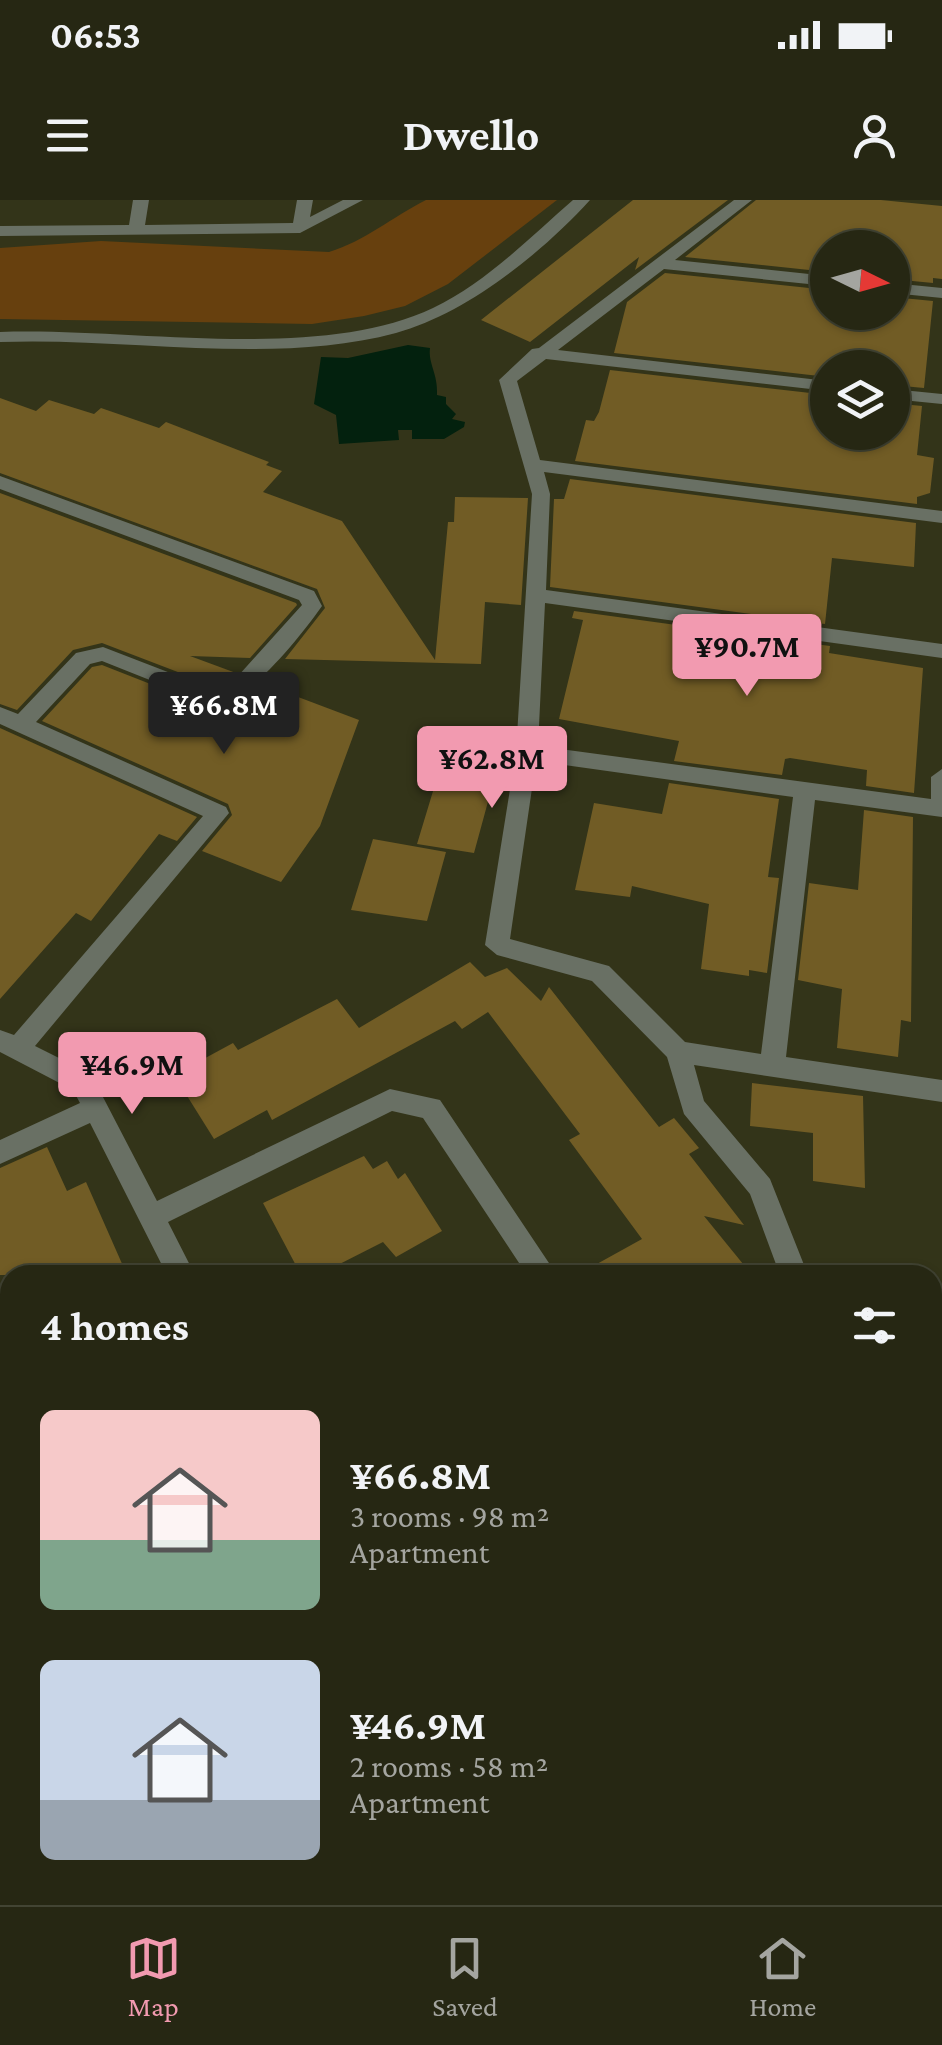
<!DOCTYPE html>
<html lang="en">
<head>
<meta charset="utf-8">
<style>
	body { margin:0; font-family:"Crimson Pro",serif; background:#323321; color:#f1f3f6; height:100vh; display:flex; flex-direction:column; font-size:38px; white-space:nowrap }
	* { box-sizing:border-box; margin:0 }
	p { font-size:32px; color:#a4a5a0 }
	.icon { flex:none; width:55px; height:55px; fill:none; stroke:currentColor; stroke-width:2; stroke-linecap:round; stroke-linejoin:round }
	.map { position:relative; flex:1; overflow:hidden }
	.sheet { position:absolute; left:0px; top:1065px; width:942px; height:640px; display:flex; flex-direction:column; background:#262713; border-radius:30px 30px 0 0; box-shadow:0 2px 8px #0004,0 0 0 2px #424433 }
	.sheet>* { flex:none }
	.needle { width:65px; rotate:95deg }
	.controls { position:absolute; left:810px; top:30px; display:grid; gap:20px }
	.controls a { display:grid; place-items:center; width:100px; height:100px; border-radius:50%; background:#262713; box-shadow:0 2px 8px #0004,0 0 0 2px #424433; font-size:50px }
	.price { position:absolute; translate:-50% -85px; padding:0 22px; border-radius:10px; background:#f29ab0; color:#111; font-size:32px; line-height:65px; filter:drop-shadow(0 2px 5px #0008) }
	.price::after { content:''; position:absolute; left:50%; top:60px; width:30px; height:22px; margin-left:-15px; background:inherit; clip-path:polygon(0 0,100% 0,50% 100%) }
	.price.current { background:#222; color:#fff }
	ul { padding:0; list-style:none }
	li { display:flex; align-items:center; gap:30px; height:250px; padding:0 40px }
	li span { display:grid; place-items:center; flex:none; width:280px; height:200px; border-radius:15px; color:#555 }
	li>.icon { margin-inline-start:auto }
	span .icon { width:120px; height:120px; fill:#fffc; stroke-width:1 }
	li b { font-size:42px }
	h2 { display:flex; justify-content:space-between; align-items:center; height:120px; padding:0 40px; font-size:42px }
	.status { display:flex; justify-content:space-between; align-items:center; height:70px; padding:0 50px; background:#262713; direction:ltr }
	.status svg { height:28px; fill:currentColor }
	header { display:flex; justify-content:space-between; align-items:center; height:130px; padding:0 40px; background:#262713; font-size:45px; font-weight:700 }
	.menu { display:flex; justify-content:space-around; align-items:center; height:140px; border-top:2px solid #424433; background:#262713; font-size:28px; color:#a4a5a0 }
	.menu a { display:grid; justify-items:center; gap:5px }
	.menu .current { color:#f29ab0 }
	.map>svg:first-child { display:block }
	.green { fill:#67400e }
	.water { fill:#03210e }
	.building { fill:#715c25 }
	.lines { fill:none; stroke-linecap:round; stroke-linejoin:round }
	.street { fill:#697064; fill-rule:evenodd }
</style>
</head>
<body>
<div class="status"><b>06:53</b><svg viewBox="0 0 49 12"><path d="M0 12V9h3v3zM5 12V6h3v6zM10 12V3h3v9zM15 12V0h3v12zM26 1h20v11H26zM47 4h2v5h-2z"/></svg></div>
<header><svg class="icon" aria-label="menu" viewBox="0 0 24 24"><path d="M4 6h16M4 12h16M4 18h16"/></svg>Dwello<svg class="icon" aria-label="person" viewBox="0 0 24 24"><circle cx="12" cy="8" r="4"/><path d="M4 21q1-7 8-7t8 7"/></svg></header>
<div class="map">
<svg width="942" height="1705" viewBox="0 0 942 1705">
	<rect width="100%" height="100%" fill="#333419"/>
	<path class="green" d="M426,0H557L448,84L405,106L364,116L312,124L0,119V48L101,41L329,52C365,41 392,17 426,0Z"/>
	<path class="water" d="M408,145L430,148C428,164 438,173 437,195L446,197V204L456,214L452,219L465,222L464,227L444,239H412V230H398L399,240L339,244L336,215L314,204L321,157L348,158Z"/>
	<path class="building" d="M633,0H728L635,70L639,57L530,142L481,120Z
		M756,0H881L942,6V79L933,78V83L892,79V48H828V72L685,57Z
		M665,73L828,90V112H892V97L933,101L924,188L892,185V168H828V177L614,153L627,102Z
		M610,170L828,195V232H892V203L922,206L917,255L934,258L930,293L917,297V304L575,261L586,220L594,221L599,212Z
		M0,198L36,211L49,200L94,214L101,208L159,228L166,222L269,262L266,265L282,271L263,292L342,321L435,460L448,322H454L455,297L528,298L521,405L485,402L481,464L285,459L325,408L317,389L0,273Z
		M570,279L916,323L914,367L832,358L825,424L550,387L554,299H564Z
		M0,293L296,403L297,405L250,458L190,456L236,473L217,487L102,443L73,450L17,510L0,504Z
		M574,411L830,446L829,453L923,468L914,593L866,586L867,570L790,558L785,559L782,575L674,561L679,541L559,519L583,420L572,418Z
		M102,465L209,507H225L261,483L359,520L320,626L281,682L202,651L232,615L228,604L42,521L92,467Z
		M0,528L197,617L177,641L159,634L91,721L76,713L0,799Z
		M437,578L492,587L474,653L417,644Z
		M669,583L779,599L768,677L779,678L767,773L749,770V776L701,769L709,704L632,686L630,697L575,690L594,603L662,614Z
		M864,610L913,617L911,822L901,820L898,857L837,848L842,789L798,780L809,683L858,690Z
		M373,639L446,652L427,721L351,710Z
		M470,762L485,777L507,768L541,801L549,787L659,927L674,918L699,948L689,954L744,1025L704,1016L752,1075H577L642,1039L569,940L580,934L488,812L462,829L455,821L272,920L267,910L214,939L174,875L233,843L238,850L337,799L359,828Z
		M752,883L863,896L865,988L813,981V933L750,926Z
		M47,947L67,991L86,982L127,1075H0V968Z
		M364,956L373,969L387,961L398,979L405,973L442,1031L396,1057L383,1042L318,1075H301L263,1003Z"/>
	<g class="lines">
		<path class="street" d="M133,0H149L145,25L293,23L297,0H313L310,17L343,0H363L300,33L0,36V26L129,25Z
			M573,0H590C542,53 466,114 396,133C273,166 128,137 0,142V132C128,127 318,163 433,108C486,83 529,38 573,0Z
			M734,0H752L675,60L828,76V86L664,69L558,150L828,181V191L546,159L517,181L540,260L942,311V323L544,272L550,294L546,390L942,444V458L545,403L538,546L931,599V577L942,569V617L815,600L786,857L942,880V902L694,865L704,901L770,979L808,1075H780L750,994L684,914L667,857L592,781L497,755L485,745L516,552L532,294L499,180L532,149L539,148ZM536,561L793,597L761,854L685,842L609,766L510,739Z
			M892,83L942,88V98L892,93Z
			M892,189L942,194V204L892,199Z
			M0,276L314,391L322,406C304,432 241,513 210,504L102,461L90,464L36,522L226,607L229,613L35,846L91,874L157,1001L390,889L440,900L557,1075H527L423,918L392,911L168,1022L195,1075H167L90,923L0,964V940L80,903L73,890L0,852V830L14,835L203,616L0,524V507L18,514L76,453L103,447L217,491L229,486L302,405L299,400L0,289Z
			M10,1251V1283L0,1287V1255Z
			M932,1403L942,1407V1439L932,1435Z
			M942,1514V1549L932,1553V1518Z
			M10,1636V1672L0,1676V1640Z
			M483,1695H518L522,1705H487Z
			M696,1695H740L736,1705H692Z"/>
	</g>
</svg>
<div class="controls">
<a><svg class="needle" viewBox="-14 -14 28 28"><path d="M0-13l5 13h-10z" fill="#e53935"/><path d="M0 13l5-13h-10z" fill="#a4a5a0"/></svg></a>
<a><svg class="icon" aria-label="layers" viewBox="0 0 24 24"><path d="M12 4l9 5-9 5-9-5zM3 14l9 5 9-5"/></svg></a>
</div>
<b class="price" style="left:747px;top:499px">¥90.7M</b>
<b class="price current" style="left:224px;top:557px">¥66.8M</b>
<b class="price" style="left:492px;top:611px">¥62.8M</b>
<b class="price" style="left:132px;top:917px">¥46.9M</b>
<section class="sheet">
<h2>4 homes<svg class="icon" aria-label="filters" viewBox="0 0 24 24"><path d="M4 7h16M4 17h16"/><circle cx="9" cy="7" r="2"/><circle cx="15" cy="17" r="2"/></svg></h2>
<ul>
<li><span style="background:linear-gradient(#f6c9c9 65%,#7fa58c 0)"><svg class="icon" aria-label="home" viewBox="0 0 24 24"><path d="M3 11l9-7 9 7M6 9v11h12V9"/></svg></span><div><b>¥66.8M</b><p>3 rooms · 98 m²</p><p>Apartment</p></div></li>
<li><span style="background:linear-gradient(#c9d6e8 70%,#9aa5b1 0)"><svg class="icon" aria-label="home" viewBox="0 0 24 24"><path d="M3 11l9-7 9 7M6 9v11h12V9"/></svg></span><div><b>¥46.9M</b><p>2 rooms · 58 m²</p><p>Apartment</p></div></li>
</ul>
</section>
</div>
<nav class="menu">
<a class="current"><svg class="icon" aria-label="map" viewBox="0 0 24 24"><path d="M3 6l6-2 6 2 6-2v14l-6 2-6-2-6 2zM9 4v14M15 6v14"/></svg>Map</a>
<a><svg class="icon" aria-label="saved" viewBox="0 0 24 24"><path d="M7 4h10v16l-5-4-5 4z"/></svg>Saved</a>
<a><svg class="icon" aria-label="home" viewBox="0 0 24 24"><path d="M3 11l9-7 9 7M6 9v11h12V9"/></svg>Home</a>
</nav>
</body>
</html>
